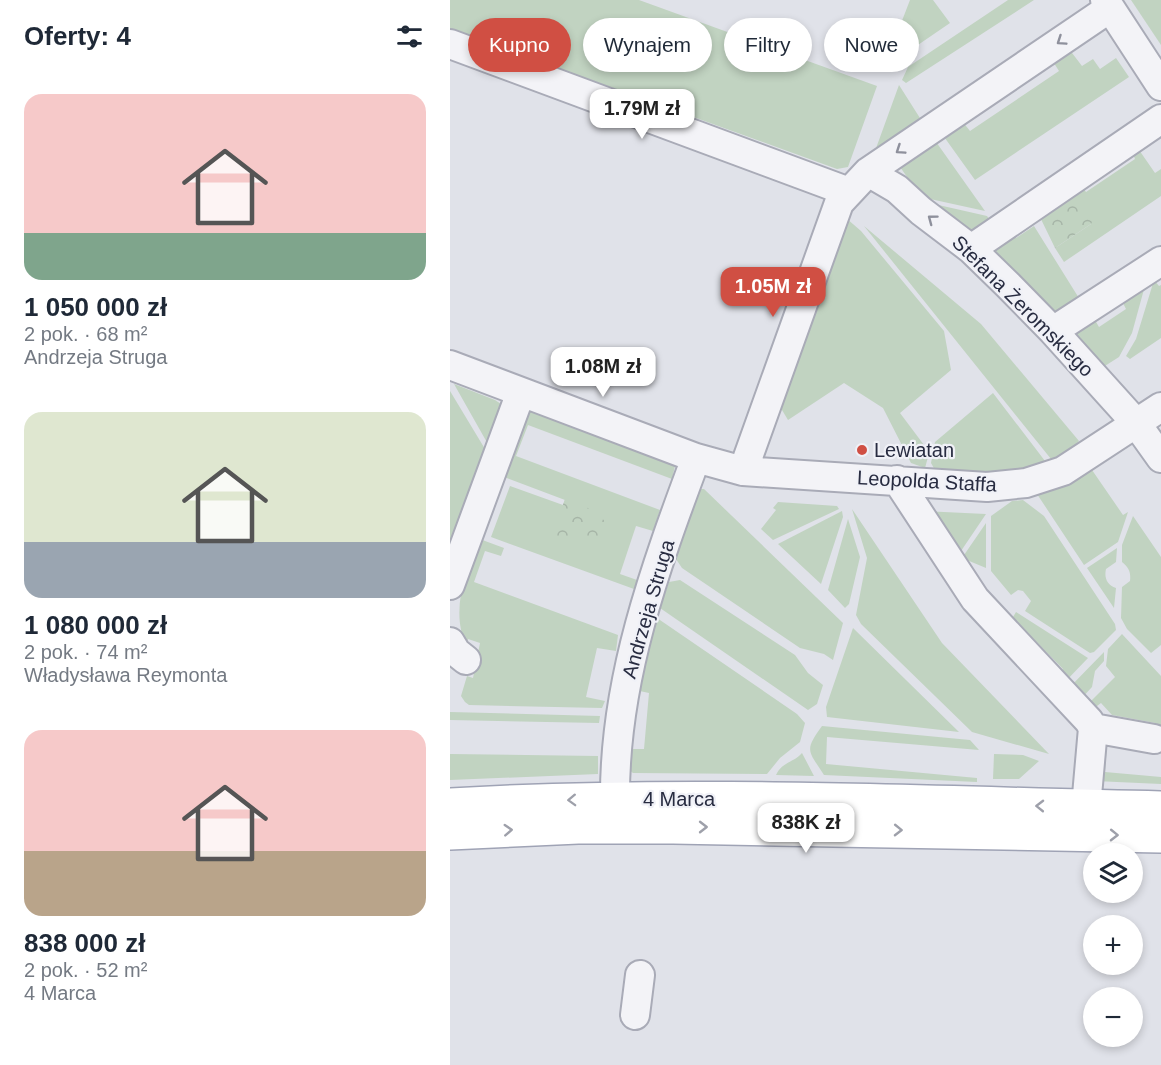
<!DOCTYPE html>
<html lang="pl">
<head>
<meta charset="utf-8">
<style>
	body { margin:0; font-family:Arial,sans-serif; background:#f6f6f7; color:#1f2937; height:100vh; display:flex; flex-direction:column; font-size:22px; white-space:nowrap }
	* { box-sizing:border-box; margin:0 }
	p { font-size:20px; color:#747a83 }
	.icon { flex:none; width:33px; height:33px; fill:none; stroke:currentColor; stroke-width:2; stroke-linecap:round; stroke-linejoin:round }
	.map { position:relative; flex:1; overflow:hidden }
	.sheet { display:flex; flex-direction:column; background:#fff; width:450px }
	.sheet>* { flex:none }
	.top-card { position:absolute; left:18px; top:18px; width:570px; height:54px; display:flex; gap:12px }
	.fabs { position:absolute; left:633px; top:843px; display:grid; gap:12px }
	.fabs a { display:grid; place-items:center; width:60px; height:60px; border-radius:50%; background:#fff; box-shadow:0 3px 9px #0003; font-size:30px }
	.price { position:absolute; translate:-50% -51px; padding:0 14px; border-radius:12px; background:#fff; color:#222; font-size:20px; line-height:39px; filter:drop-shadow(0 2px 3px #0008) }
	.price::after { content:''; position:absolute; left:50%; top:36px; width:18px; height:14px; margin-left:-9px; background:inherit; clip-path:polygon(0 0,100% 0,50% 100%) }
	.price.current { background:#d04f43; color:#fff }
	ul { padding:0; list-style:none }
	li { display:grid; align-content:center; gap:12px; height:318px; padding:0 24px }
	li span { display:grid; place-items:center; height:186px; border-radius:18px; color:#555 }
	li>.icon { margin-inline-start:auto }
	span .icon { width:108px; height:108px; fill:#fffc; stroke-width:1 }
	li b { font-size:26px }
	h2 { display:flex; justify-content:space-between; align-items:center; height:72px; padding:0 24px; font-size:26px }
	.pill { padding:0 21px; border-radius:27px; background:#fff; box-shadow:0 3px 9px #0003; font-size:21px; line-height:54px }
	.pill.current { background:#d04f43; color:#fff }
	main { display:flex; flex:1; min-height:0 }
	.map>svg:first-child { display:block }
	.green { fill:#c1d3c1 }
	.forest { fill:url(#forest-crowns) }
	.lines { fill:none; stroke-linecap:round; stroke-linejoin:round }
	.minor-casing { stroke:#a9abb7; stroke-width:32 }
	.major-casing { stroke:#9fa3b5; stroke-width:36 }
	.minor { stroke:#f3f3f7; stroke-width:28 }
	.major { stroke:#fff; stroke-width:33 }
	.oneway { stroke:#8e909c }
	.oneway2 { stroke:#9ea0aa }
	.poi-dot { fill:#d04f43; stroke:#f0f1f7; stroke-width:2 }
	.labels { text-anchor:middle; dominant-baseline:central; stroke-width:4.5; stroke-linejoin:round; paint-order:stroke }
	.street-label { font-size:20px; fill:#282c41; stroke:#f0f1f7 }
	.poi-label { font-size:20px; fill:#282c41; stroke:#f0f1f7; text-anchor:start }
</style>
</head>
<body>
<main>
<section class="sheet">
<h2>Oferty: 4<svg class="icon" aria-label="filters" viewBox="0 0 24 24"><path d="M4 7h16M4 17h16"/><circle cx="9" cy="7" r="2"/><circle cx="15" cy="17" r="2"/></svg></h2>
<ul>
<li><span style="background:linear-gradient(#f6c9c9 75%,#7fa58c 0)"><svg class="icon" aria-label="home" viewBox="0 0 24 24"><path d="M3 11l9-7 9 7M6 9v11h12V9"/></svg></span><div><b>1 050 000 zł</b><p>2 pok. · 68 m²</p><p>Andrzeja Struga</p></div></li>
<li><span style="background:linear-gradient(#dfe7d0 70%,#9aa5b1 0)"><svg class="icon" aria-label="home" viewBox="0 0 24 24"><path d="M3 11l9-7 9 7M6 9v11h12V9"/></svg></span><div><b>1 080 000 zł</b><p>2 pok. · 74 m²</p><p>Władysława Reymonta</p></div></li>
<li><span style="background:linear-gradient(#f6c9c9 65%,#b9a48a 0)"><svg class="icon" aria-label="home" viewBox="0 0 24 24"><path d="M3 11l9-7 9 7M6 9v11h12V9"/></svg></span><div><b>838 000 zł</b><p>2 pok. · 52 m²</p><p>4 Marca</p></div></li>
</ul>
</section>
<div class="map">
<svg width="711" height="1065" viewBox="0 0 711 1065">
	<defs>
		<pattern id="forest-crowns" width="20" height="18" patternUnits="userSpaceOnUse" patternTransform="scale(1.5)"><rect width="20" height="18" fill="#c1d3c1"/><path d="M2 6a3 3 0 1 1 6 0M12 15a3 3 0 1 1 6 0" fill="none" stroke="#a6b5a7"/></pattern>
	</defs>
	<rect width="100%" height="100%" fill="#e0e2e9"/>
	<path class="green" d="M0,0H189L427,86L398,167L387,169L0,29Z
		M460,0H483L500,23L446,60L438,57Z
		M558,0H584L456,83L452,80L458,67Z
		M681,0H711V45Z
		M619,49L632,66L643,59L650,69L666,58L679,77L525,180L492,134L512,121L520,131L609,71L602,60Z
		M449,85L475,126L421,162Z
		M484,139L535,211L471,197L448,164Z
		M687,147L705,173L711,169V196L614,262L605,248L641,224L624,188L629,183L636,192L685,159L682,151Z
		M484,204L537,216L542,223L516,235Z
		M396,218L411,231L494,331L501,370L450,413L477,449L481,446L475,468L461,463L433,408L394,383L338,420L329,405Z
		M414,226L531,324L629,441L617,453L601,459Z
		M584,226L632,303L606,315L540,255L559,230L566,238Z
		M704,280L709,286L711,285V338L680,359L676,356L686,339Z
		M696,282L682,333L669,357L647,371L623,341L626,328L642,315L649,327L676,309L671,299Z
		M4,384L45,400L51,404L52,412L39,446Z
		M0,391L38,454L5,541L0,542Z
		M543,393L595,461L563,471L535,473L485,470L481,463L485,442Z
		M77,410L225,466L222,479L78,425L66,456L210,510L203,531L186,526L170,574L187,580L184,589L41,537L60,486L113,505L115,500L49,475Z
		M642,470L673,515L678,512L668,542L634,565L587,494L614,484Z
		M250,489H254L393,623L383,660L374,654L350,648L232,568L226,559Z
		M573,500L594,516L665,624L666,630L644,652L640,653L575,611L581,601L573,591L568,590L561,595L541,571V516L562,501Z
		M328,502L387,506L389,509L323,540L311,529L326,510L323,508Z
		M402,509L492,643L599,754L522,732L411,624L406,615L417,558Z
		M392,511L393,517L371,584L328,544Z
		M473,511L536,514L511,551L497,549Z
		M683,516L711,557V645L701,653L677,629L671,618L672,587L680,581C681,572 679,568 672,562V545Z
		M398,519L410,557L399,604L395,608L378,590Z
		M536,523V568L512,558Z
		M27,538L54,548L51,556L35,551L24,582L168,635L166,651L147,648L136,697L155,701L152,708L19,705L15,702L11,696L17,676L23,678L30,643L18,639L17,645C0,616 15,571 27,538Z
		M667,548L666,562L656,569C654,578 657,585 666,588L664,608L637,568Z
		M230,580L345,655L358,673L373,685L367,704L358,710L210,608L219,582Z
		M566,612L638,658L613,684L607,678L613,669L567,622L559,629L557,627Z
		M207,618L347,714L355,723L350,742L330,758L317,774L183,773L179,770V749H194L199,693L185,690Z
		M403,628L509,732L377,717L376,707Z
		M672,634L711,676V736H706L705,723L662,715L651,703L639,712L635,707L665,677L656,666L658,649Z
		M654,652V661L645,671L642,687L629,701L618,689Z
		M0,712L150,716L149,723L0,720Z
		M372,726L520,740L529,750L377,737L376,764L527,778V782L374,775C358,750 354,751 372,726Z
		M657,744L655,772L711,777V784L645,781L649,747Z
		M352,753L364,776L326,775C332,762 343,763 352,753Z
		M0,754L148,756V774L0,780Z
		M544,754L573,755L589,761L569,779H543Z"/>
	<path class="forest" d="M624,188L644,218L641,224L605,248L588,213Z
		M115,499L143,510L159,525L153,542L99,544Z"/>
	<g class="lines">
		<defs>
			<path id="minor" d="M655,0L711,86
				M0,44L399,192
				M418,172L447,189L471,211L521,249L558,285L603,331L686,423L711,458
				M521,249L711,119
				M603,331L711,261
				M0,365L246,458L293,471L537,487L576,483L613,471L711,407
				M293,471L389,203L418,172L660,8
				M447,480L525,599L639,721L643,728L704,739
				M0,585L71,392
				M0,642L6,652L16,660
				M165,799C164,680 205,568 246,458
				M636,807L643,728
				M185,1015L190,975"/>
			<path id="major" d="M0,805C237,791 474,803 711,808
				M0,833L128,827H223L711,836"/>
		</defs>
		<use href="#minor" class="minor-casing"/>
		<use href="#major" class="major-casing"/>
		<use href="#minor" class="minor"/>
		<use href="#major" class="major"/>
	</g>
	<defs><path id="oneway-chevron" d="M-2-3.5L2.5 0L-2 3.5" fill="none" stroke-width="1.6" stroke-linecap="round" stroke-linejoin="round" transform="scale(1.5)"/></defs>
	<g class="oneway">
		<use href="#oneway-chevron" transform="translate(611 41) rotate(146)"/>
		<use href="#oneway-chevron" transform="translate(450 150) rotate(146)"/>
		<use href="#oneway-chevron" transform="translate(482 219) rotate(-143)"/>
	</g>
	<g class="oneway2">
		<use href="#oneway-chevron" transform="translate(122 800) rotate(178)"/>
		<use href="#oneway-chevron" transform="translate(590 806) rotate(-179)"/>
		<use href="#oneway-chevron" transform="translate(253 827)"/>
		<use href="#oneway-chevron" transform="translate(58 830) rotate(-3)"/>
		<use href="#oneway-chevron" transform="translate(448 830) rotate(1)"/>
		<use href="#oneway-chevron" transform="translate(664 835) rotate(1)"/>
	</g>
	<circle class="poi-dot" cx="412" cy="450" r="6"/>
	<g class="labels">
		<g class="street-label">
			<text transform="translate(573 306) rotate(45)">Stefana Żeromskiego</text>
			<text transform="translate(477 481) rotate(3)">Leopolda Staffa</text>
			<text transform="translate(198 609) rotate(-74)">Andrzeja Struga</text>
			<text x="229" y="799">4 Marca</text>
		</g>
		<g class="poi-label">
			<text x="424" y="450">Lewiatan</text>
		</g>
	</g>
</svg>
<div class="fabs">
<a><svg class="icon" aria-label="layers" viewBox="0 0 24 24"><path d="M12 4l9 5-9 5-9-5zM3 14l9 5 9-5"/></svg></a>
<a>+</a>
<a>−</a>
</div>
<b class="price" style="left:192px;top:140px">1.79M zł</b>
<b class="price current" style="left:323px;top:318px">1.05M zł</b>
<b class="price" style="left:153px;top:398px">1.08M zł</b>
<b class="price" style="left:356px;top:854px">838K zł</b>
<div class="top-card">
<a class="pill current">Kupno</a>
<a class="pill">Wynajem</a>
<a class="pill">Filtry</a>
<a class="pill">Nowe</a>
</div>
</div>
</main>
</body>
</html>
